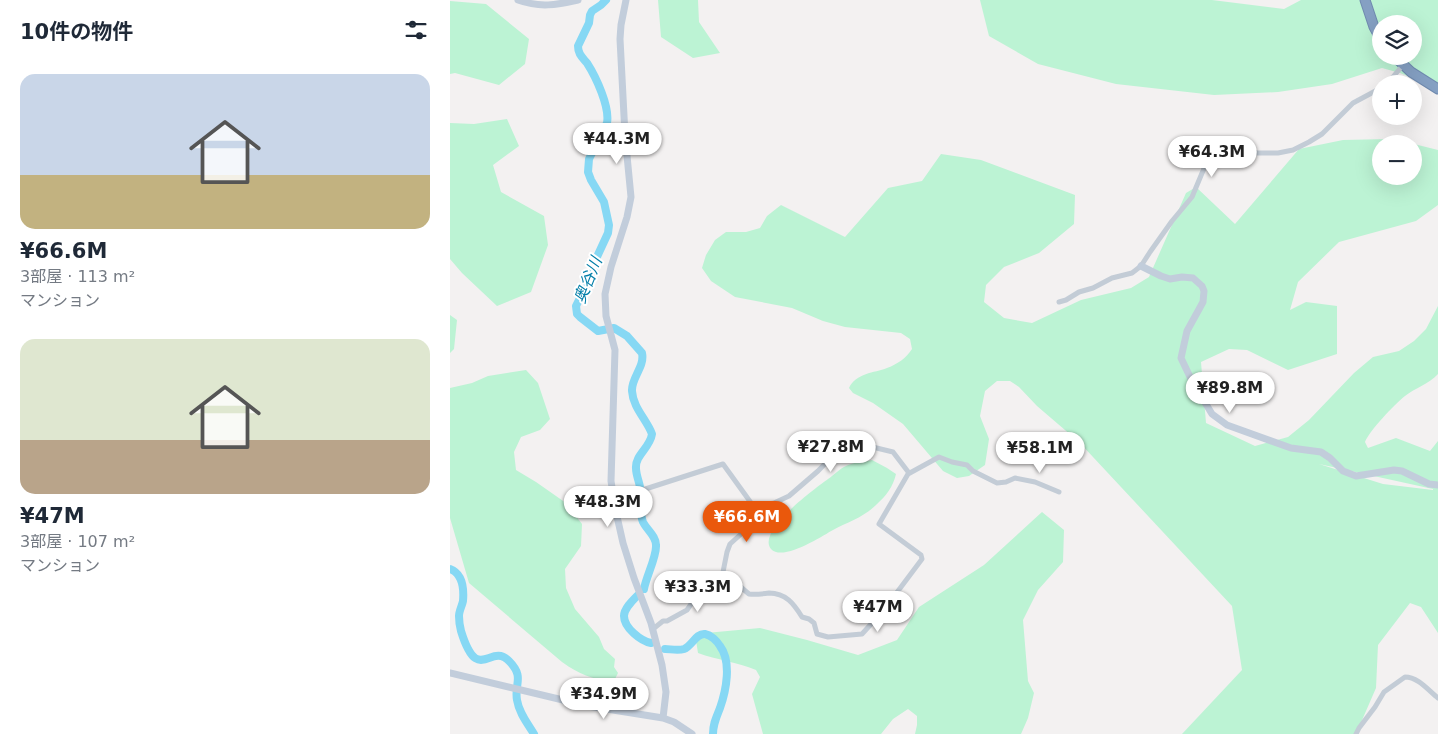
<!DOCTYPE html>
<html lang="ja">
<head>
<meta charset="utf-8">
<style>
	body { margin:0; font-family:"DejaVu Sans","Noto Sans JP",sans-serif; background:#f6f6f7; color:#1f2937; height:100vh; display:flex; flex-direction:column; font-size:19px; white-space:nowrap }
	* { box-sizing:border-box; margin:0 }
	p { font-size:16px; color:#747a83 }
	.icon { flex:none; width:28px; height:28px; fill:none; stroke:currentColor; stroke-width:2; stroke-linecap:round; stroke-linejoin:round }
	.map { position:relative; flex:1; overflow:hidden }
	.drawer { display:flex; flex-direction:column; background:#fff; width:450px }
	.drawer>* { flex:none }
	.buttons { position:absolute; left:922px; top:15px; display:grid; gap:10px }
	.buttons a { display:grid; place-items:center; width:50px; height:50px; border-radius:50%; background:#fff; box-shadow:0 5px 20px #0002; font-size:25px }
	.price { position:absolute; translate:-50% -42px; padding:0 11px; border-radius:18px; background:#fff; color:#222; font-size:16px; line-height:32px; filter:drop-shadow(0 1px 2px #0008) }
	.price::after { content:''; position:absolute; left:50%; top:30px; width:15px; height:11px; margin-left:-8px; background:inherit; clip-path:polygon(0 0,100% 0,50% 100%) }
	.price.on { background:#ea580c; color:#fff }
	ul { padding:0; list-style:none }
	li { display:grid; align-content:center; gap:10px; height:265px; padding:0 20px }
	li span { display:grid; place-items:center; height:155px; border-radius:15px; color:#555 }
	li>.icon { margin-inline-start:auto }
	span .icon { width:90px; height:90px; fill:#fffc; stroke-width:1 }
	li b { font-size:21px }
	h2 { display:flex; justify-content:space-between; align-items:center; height:60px; padding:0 20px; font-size:21px }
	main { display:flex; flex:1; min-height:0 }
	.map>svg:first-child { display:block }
	.green { fill:#bcf3d4; fill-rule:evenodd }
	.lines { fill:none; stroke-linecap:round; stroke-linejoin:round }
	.river { stroke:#86d8f4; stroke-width:8 }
	.highway-casing { stroke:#708baf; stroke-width:11 }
	.street { stroke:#c3ccd6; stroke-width:5 }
	.secondary { stroke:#c2cddb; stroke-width:7 }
	.highway { stroke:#85a0c3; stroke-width:9 }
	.labels { text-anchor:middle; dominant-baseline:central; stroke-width:4; stroke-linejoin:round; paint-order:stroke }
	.water-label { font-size:16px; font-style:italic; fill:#027ea8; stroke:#fff }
</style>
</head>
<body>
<main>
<section class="drawer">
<h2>10件の物件<svg class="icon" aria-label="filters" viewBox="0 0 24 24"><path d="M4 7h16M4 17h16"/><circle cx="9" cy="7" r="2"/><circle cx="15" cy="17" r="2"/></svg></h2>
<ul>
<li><span style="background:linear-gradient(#c9d6e8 65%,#c2b280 0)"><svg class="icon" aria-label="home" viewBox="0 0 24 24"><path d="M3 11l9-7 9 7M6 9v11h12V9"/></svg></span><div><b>¥66.6M</b><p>3部屋 · 113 m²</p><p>マンション</p></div></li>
<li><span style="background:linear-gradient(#dfe7d0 65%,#b9a48a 0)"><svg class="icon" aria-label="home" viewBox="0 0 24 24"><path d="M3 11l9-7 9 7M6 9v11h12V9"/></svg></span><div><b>¥47M</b><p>3部屋 · 107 m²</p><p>マンション</p></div></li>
</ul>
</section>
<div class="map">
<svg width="988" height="734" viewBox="0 0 988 734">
	<rect width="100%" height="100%" fill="#f3f1f1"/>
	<path class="green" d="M208,0H248L249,22L270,53L243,58L211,37Z
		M530,0H762L834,9L851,0H988V86L975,83L950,73L932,68L882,84L828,92L764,95L666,84L588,64L539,36ZM931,24H964V56H931Z
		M0,1L36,4L79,39L75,64L49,85L5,73L0,74Z
		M57,119L69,146L43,165L51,192L94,216L98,245L81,292L47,306L12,273L0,259V123L24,124Z
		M939,139L962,144H931V176H964V144L988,150V205L966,221L889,242L848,282L840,310L856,302L887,306V354L838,370L797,350L779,349L751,362L756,423L805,446L838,437L859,420L904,373L923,357L949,351L964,341L976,329L988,306V374C979,384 965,388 955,396C944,405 920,430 915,442L918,448L946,438L980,451L988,441V633L971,607L960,603L928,645L926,688L906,734H732L792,670L782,606L629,442L587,406L569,387L560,381H547L535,391L530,416L539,439L535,465L519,476L507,478L493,471L453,424L423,403L403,393L399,388C406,373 424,373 437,368C448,364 456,358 462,349L460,339L451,333L395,327L373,321L342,308L285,297L261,281L252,268L256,255L265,240L276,232H296L310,228L317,216L331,205L395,237L438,188L472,181L491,154L531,160L625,195L624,224L589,253L554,267L536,285L534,302L554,318L582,323L631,300L681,288L699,277L736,193L746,187L785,224L849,149L893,140ZM869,464L983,489V490L933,484Z
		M0,315L7,320L4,349L0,353Z
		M76,370L88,383L100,419L90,430L71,437L64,452L66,470L86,482L116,503L132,524L131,546L115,569L116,588L125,609L149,637L154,649L165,659L164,667L168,673L163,683C141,678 130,675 112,662L19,583L0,518V388L22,383L38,376Z
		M422,460L437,468L446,474C443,487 436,496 426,505C414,517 398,522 383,530C372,536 333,562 321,549C306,531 366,488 378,479C384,475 389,469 396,466C403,462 414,462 422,460Z
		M592,512L614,530L613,562L588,590L573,620L578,681L584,693L578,718L571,734H465L467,725V716L458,709L443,719L431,734H313L302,694L310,677L306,670C287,662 267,660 248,653L245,634L310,628L357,640L408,655L447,640L469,607L534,565Z"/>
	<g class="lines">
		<path class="river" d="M156,0L151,5L142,11L140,15L139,23L128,46C128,54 132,57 137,63C146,77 160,107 157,123L139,159L138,172L141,180L154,202L159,225L158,233L146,259L142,274L126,306L127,314L130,317L148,331L164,328L177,336L192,353C195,367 181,378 182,391C183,408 197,420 202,434C200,448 185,455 186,468C186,475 189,481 190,487C191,498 189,512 193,522C197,530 206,536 206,545C207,556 196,577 194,589
			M0,569C13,574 14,589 13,601C12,606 9,611 9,616C9,620 10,627 11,631C28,686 40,642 59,661C75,677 64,684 67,700C69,713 78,724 84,734
			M187,596C182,601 174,609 174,616C174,628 191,641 201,643
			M215,649C220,649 228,651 234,649C242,646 246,633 255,634C261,635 267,641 270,646C282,662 276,691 270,708C266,718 263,724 263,734"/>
		<defs>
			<path id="highway" d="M915,0L924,27L931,40
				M944,56L961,72L988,89"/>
		</defs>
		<use href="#highway" class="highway-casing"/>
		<path class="street" d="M937,84L953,65
			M609,302L616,300L629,292L643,288L662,278L682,273L691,266L700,252L722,221L742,197L755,166L761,158L773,146L780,144H788L807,153H828L843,150L859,142L872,134L903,103L931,88
			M304,507L324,503L339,496L368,471L394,444L402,442L443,452L459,473
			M166,512L176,498L186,492L273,464L304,507
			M273,572L299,594C305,595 312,594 319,593C336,593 344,604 352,617L359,619L364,623L367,634L378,637L412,634L433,611L472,559L471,555L429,524L458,474L489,457L502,462L517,465L523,471L547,483L556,482L565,478L585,482L609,492
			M203,629L213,621H217L237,610L252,588L273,572L277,552L280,544L291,534L304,507
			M906,734L909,728L925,707L934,692L955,677C968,677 978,690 988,698"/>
		<path class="secondary" d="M68,0C90,8 106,5 128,0
			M176,0L171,25L170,39L175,135L181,197L177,217L161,267L155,294L156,316L165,350L161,481L166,512L173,543L184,578L201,623L212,665L216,692L213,718
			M691,266L711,276L720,279L732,277L743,278L752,286L754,291L753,302L737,331L731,358L742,381L762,414L777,425L841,448L871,452L880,458L893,471L906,476L944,470L952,471L979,484L988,485
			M0,673L138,706L213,718L224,722L242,734"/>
		<use href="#highway" class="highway"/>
	</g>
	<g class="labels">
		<g class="water-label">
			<text transform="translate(138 280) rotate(-68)">奥谷川</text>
		</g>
	</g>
</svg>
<div class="buttons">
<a><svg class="icon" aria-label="layers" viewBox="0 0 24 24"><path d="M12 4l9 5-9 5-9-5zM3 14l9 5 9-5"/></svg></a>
<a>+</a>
<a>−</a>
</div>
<b class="price" style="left:167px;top:165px">¥44.3M</b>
<b class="price" style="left:762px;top:178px">¥64.3M</b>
<b class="price" style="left:780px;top:414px">¥89.8M</b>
<b class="price" style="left:381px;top:473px">¥27.8M</b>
<b class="price" style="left:590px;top:474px">¥58.1M</b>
<b class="price" style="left:158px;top:528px">¥48.3M</b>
<b class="price on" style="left:297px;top:543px">¥66.6M</b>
<b class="price" style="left:248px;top:613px">¥33.3M</b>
<b class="price" style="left:428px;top:633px">¥47M</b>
<b class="price" style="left:154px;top:720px">¥34.9M</b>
</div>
</main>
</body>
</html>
